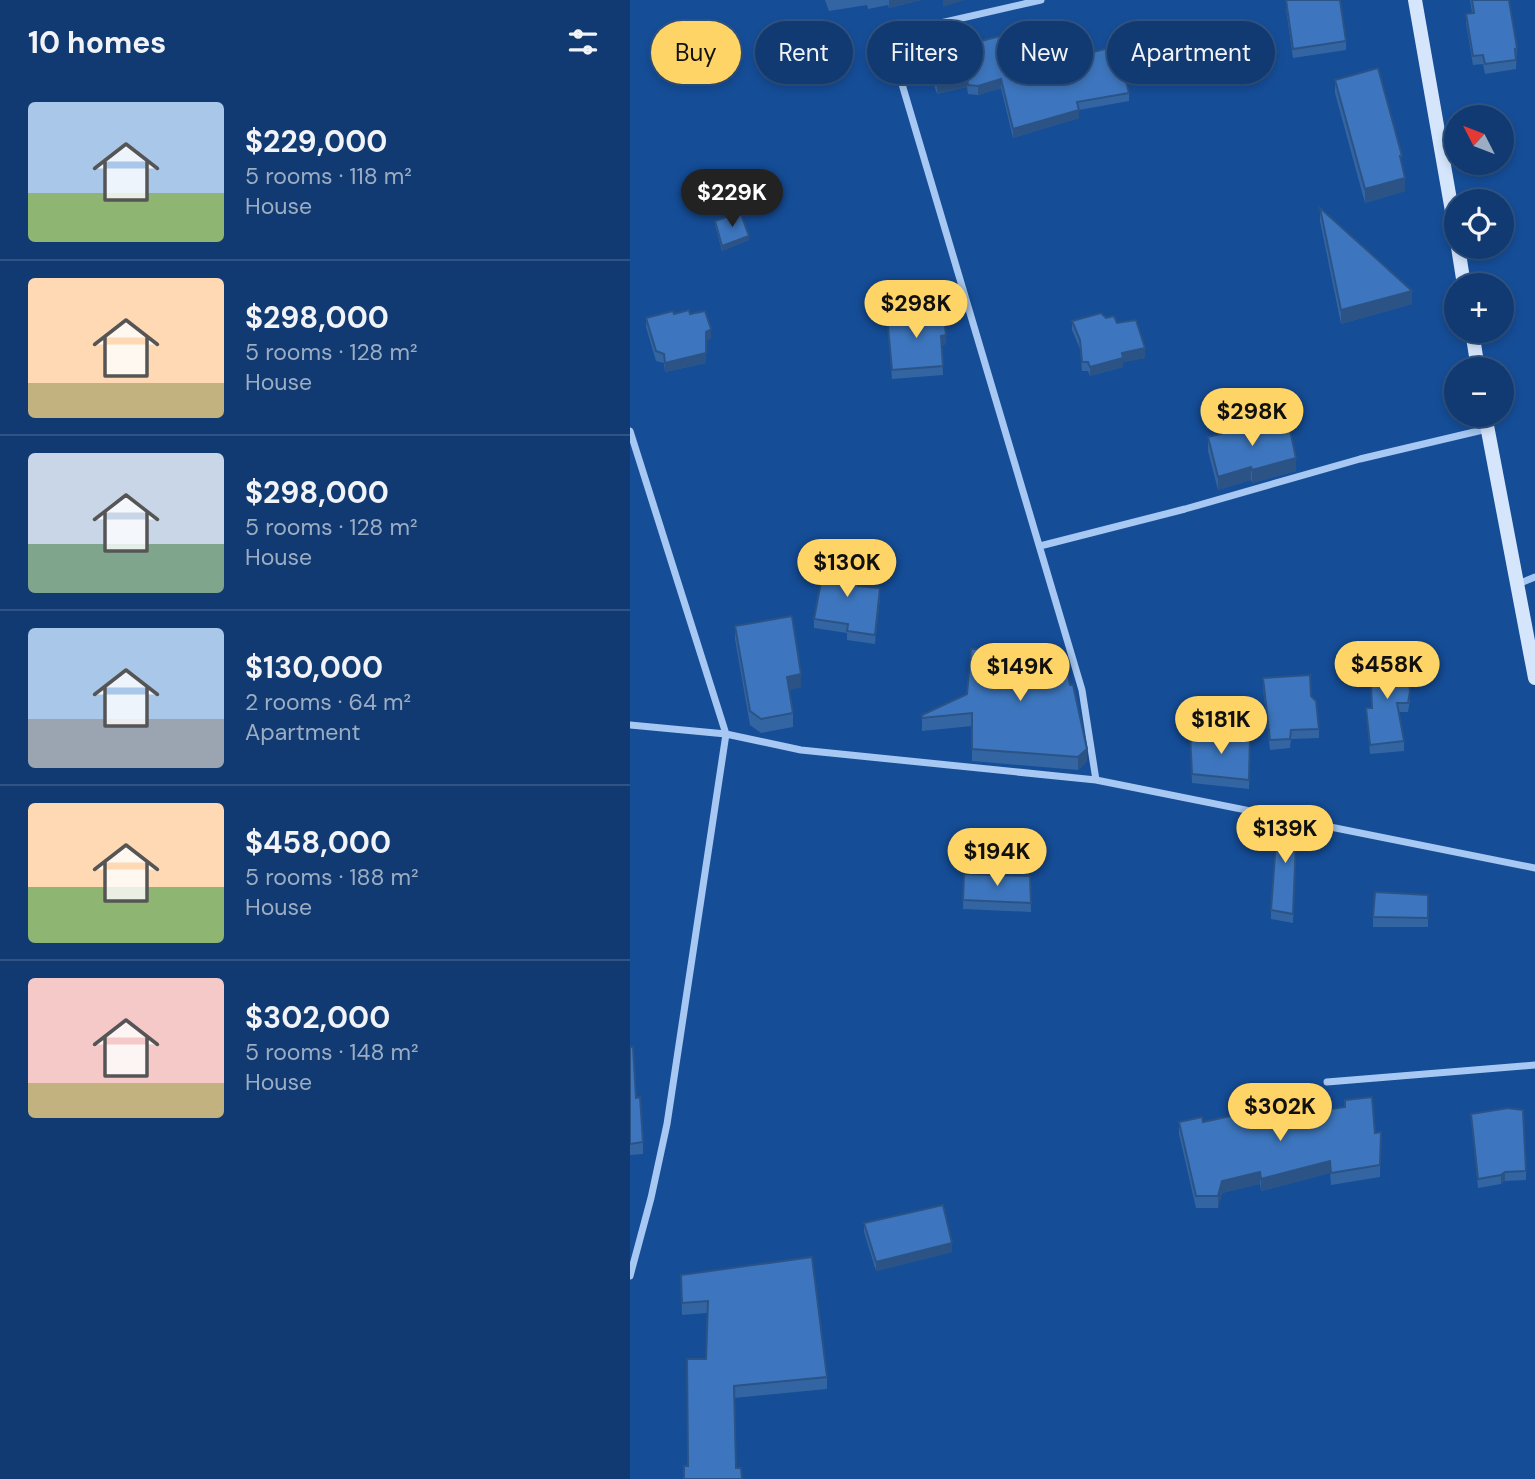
<!DOCTYPE html>
<html lang="en">
<head>
<meta charset="utf-8">
<style>
	body { margin:0; font-family:"DM Sans",sans-serif; background:#194176; color:#f1f3f6; height:100vh; display:flex; flex-direction:column; font-size:26px; white-space:nowrap }
	* { box-sizing:border-box; margin:0 }
	p { font-size:23px; color:#9cadc3 }
	.icon { flex:none; width:38px; height:38px; fill:none; stroke:currentColor; stroke-width:2; stroke-linecap:round; stroke-linejoin:round }
	.map { position:relative; flex:1; overflow:hidden }
	.details { display:flex; flex-direction:column; background:#103a71; width:630px }
	.details>* { flex:none }
	.guide { position:absolute; left:21px; top:21px; width:665px; height:63px; display:flex; gap:14px }
	.needle { width:46px; rotate:312deg }
	.buttons { position:absolute; left:814px; top:105px; display:grid; gap:14px }
	.buttons a { display:grid; place-items:center; width:70px; height:70px; border-radius:50%; background:#103a71; box-shadow:0 4px 10px #0003,0 0 0 2px #305484; font-size:35px }
	.price { position:absolute; translate:-50% -60px; padding:0 16px; border-radius:24px; background:#ffd467; color:#111; font-size:23px; line-height:46px; filter:drop-shadow(0 2px 4px #0008) }
	.price::after { content:''; position:absolute; left:50%; top:42px; width:21px; height:16px; margin-left:-10px; background:inherit; clip-path:polygon(0 0,100% 0,50% 100%) }
	.price.active { background:#222; color:#fff }
	ul { padding:0; list-style:none }
	li { display:flex; align-items:center; gap:21px; height:175px; padding:0 28px }
	li+li { border-top:2px solid #305484 }
	li span { display:grid; place-items:center; flex:none; width:196px; height:140px; border-radius:7px; color:#555 }
	li>.icon { margin-inline-start:auto }
	span .icon { width:84px; height:84px; fill:#fffc; stroke-width:1 }
	li b { font-size:30px }
	h2 { display:flex; justify-content:space-between; align-items:center; height:84px; padding:0 28px; font-size:30px }
	.pill { padding:0 24px; border-radius:32px; background:#103a71; box-shadow:0 4px 10px #0003,0 0 0 2px #305484; font-size:24px; line-height:63px }
	.pill.active { background:#ffd467; color:#111 }
	main { display:flex; flex:1; min-height:0 }
	.map>svg:first-child { display:block }
	.lines { fill:none; stroke-linecap:round; stroke-linejoin:round }
	.street { stroke:#a7c8f2; stroke-width:7 }
	.secondary { stroke:#d5e6fc; stroke-width:14 }
	.wall { fill:#3465a3 }
	.shaded-wall { fill:#2b5385 }
	.building { fill:#3d76be; stroke:#2b5385; stroke-width:2 }
</style>
</head>
<body>
<main>
<section class="details">
<h2>10 homes<svg class="icon" aria-label="filters" viewBox="0 0 24 24"><path d="M4 7h16M4 17h16"/><circle cx="9" cy="7" r="2"/><circle cx="15" cy="17" r="2"/></svg></h2>
<ul>
<li><span style="background:linear-gradient(#a9c7e8 65%,#8fb573 0)"><svg class="icon" aria-label="home" viewBox="0 0 24 24"><path d="M3 11l9-7 9 7M6 9v11h12V9"/></svg></span><div><b>$229,000</b><p>5 rooms · 118 m²</p><p>House</p></div></li>
<li><span style="background:linear-gradient(#ffd9b3 75%,#c2b280 0)"><svg class="icon" aria-label="home" viewBox="0 0 24 24"><path d="M3 11l9-7 9 7M6 9v11h12V9"/></svg></span><div><b>$298,000</b><p>5 rooms · 128 m²</p><p>House</p></div></li>
<li><span style="background:linear-gradient(#c9d6e8 65%,#7fa58c 0)"><svg class="icon" aria-label="home" viewBox="0 0 24 24"><path d="M3 11l9-7 9 7M6 9v11h12V9"/></svg></span><div><b>$298,000</b><p>5 rooms · 128 m²</p><p>House</p></div></li>
<li><span style="background:linear-gradient(#a9c7e8 65%,#9aa5b1 0)"><svg class="icon" aria-label="home" viewBox="0 0 24 24"><path d="M3 11l9-7 9 7M6 9v11h12V9"/></svg></span><div><b>$130,000</b><p>2 rooms · 64 m²</p><p>Apartment</p></div></li>
<li><span style="background:linear-gradient(#ffd9b3 60%,#8fb573 0)"><svg class="icon" aria-label="home" viewBox="0 0 24 24"><path d="M3 11l9-7 9 7M6 9v11h12V9"/></svg></span><div><b>$458,000</b><p>5 rooms · 188 m²</p><p>House</p></div></li>
<li><span style="background:linear-gradient(#f6c9c9 75%,#c2b280 0)"><svg class="icon" aria-label="home" viewBox="0 0 24 24"><path d="M3 11l9-7 9 7M6 9v11h12V9"/></svg></span><div><b>$302,000</b><p>5 rooms · 148 m²</p><p>House</p></div></li>
</ul>
</section>
<div class="map">
<svg width="905" height="1479" viewBox="0 0 905 1479">
	<rect width="100%" height="100%" fill="#154d97"/>
	<g class="lines">
		<path class="street" d="M0,431L96,734L0,725
			M410,546L555,509L730,459L857,429
			M888,584L905,577
			M466,780L905,868
			M697,1082L905,1065
			M0,1276L21,1198L37,1124L96,734L171,750L466,780L452,690L269,74L272,45L293,27L411,0"/>
		<path class="secondary" d="M785,0L826,234
			M828,247L834,285
			M842,331L848,369
			M855,415L905,678"/>
	</g>
	<path class="wall" d="M195,0H291L259,8L258,5L238,9L237,5L199,11Z
		M656,0L716,41V50L663,58L656,9Z
		M840,0H879L887,48L886,69L855,74L853,64L843,65L836,23V14L842,13Z
		M303,73H380L499,93V101L449,110V118L383,138L371,88L348,95L338,94L337,87L307,94L303,82Z
		M705,80L772,165L775,191L735,203L705,93Z
		M690,208L782,304L711,324L690,221Z
		M85,221L119,240L92,251L85,225Z
		M44,314H60L81,338L76,341V363L35,372L34,363L26,361L16,327V318Z
		M257,316L316,344L312,345L313,375L262,379Z
		M476,318L487,323L515,358L493,362V367L460,376L458,371H452L450,349L442,330V321Z
		M578,437L666,471L622,483L621,480L588,490L578,451Z
		M231,576L230,587L250,597L245,644L217,640V633L184,628V619Z
		M105,626L171,687L159,690L163,713V727L131,733L120,725L105,639Z
		M406,650L440,685L457,761L448,770L342,761V726L292,731V715L337,694Z
		M633,678L681,696L689,729V738L661,739L660,748L640,750L633,688Z
		M780,700L778,712H769L774,741V751L740,754L736,708Z
		M560,734L620,735L619,789L562,783Z
		M667,817L663,923L641,919V910Z
		M334,874L400,876L401,912L333,909Z
		M798,895V927H743V917Z
		M0,1047L6,1098L13,1142V1154L0,1155Z
		M841,1114L896,1171V1180L875,1181L871,1184L848,1188Z
		M549,1122H573L745,1133L751,1132L750,1177L701,1185L700,1173L631,1191L630,1184L592,1193L588,1208H566L549,1134Z
		M234,1223L322,1252L246,1271L234,1232Z
		M51,1275L197,1377V1389L104,1398L76,1359L77,1313L52,1315Z"/>
	<path class="shaded-wall" d="M259,0H291L259,8Z
		M313,0H335L313,7Z
		M337,78V87L307,94V85Z
		M371,79V88L348,95V86Z
		M449,110V118L383,138V129Z
		M775,178V191L735,203V189Z
		M119,236V240L92,251V246Z
		M782,291V304L711,324V310Z
		M81,329V338L76,341V363L35,372V363Z
		M316,335V344L311,345V336Z
		M515,348V358L493,362V367L460,376V367L492,353Z
		M666,458V471L622,483V470Z
		M621,467V480L588,490V477Z
		M250,588V597L245,644V635Z
		M171,674V687L157,691V677Z
		M457,749V761L448,770V757Z
		M700,1161V1173L631,1191V1179Z
		M630,1172V1184L592,1193L588,1208V1196L592,1181Z
		M875,1172V1181L871,1184V1175Z
		M322,1243V1252L246,1271V1262Z"/>
	<path class="building" d="M656,0H710L716,41L663,49Z
		M842,0H879L887,48L885,49L886,60L855,64L853,55L843,56L836,14L844,13Z
		M370,36L380,73L487,46L499,93L447,102L449,110L383,129L371,79L348,86L338,85L337,78L307,85L303,73L306,63L317,50Z
		M748,68L772,156H770L775,178L735,189L705,80Z
		M690,208L749,261L782,291L711,310Z
		M110,212L119,236L92,246L85,221Z
		M59,310L60,314L75,311L81,329L76,332V353L35,363L34,354L26,351L16,318L43,311L44,314Z
		M313,310L316,335L311,336L313,366L262,370L257,316Z
		M471,313L476,318L484,316L487,323L506,320L515,348L492,353L493,358L460,367L458,362H452L450,340L442,321Z
		M658,421L666,458L622,470L621,467L588,477L578,437L622,426L628,429Z
		M195,561L231,567L228,586L250,588L245,635L217,631L218,624L184,619Z
		M162,616L171,674L157,677L163,713L131,719L120,711L105,626Z
		M406,648L405,650L434,652L440,685H443L457,749L448,757L342,749V713L292,718V715L337,694L341,649Z
		M776,660L780,691L778,703H767L774,741L740,745L736,708H742L740,662Z
		M680,675L681,696L686,701L689,729L661,730L660,739L640,740L633,678Z
		M560,734L620,735L619,780L562,774Z
		M648,814L667,817L663,914L641,910Z
		M334,874L400,876L401,903L333,900Z
		M745,892L798,895V918L743,917Z
		M0,1047H3L6,1098L10,1097L13,1142L0,1144Z
		M742,1097L745,1133L751,1132L750,1165L701,1173L700,1161L631,1179L630,1172L592,1181L588,1196H566L549,1122L572,1117L573,1122L655,1104L657,1116L715,1107V1100Z
		M878,1108L893,1110L896,1171L875,1172L871,1175L848,1179L841,1114Z
		M313,1205L322,1243L246,1262L234,1223Z
		M182,1257L197,1377L104,1386L106,1468H111L112,1479H54V1466H58L57,1359H76L78,1301L52,1303L51,1275Z"/>
</svg>
<div class="buttons">
<a><svg class="needle" viewBox="-14 -14 28 28"><path d="M0-13l5 13h-10z" fill="#e53935"/><path d="M0 13l5-13h-10z" fill="#9cadc3"/></svg></a>
<a><svg class="icon" aria-label="locate" viewBox="0 0 24 24"><circle cx="12" cy="12" r="6"/><path d="M12 2v4M12 18v4M2 12h4M18 12h4"/></svg></a>
<a>+</a>
<a>−</a>
</div>
<b class="price active" style="left:102px;top:229px">$229K</b>
<b class="price" style="left:286px;top:340px">$298K</b>
<b class="price" style="left:622px;top:448px">$298K</b>
<b class="price" style="left:217px;top:599px">$130K</b>
<b class="price" style="left:757px;top:701px">$458K</b>
<b class="price" style="left:390px;top:703px">$149K</b>
<b class="price" style="left:591px;top:756px">$181K</b>
<b class="price" style="left:655px;top:865px">$139K</b>
<b class="price" style="left:367px;top:888px">$194K</b>
<b class="price" style="left:650px;top:1143px">$302K</b>
<div class="guide">
<a class="pill active">Buy</a>
<a class="pill">Rent</a>
<a class="pill">Filters</a>
<a class="pill">New</a>
<a class="pill">Apartment</a>
</div>
</div>
</main>
</body>
</html>
